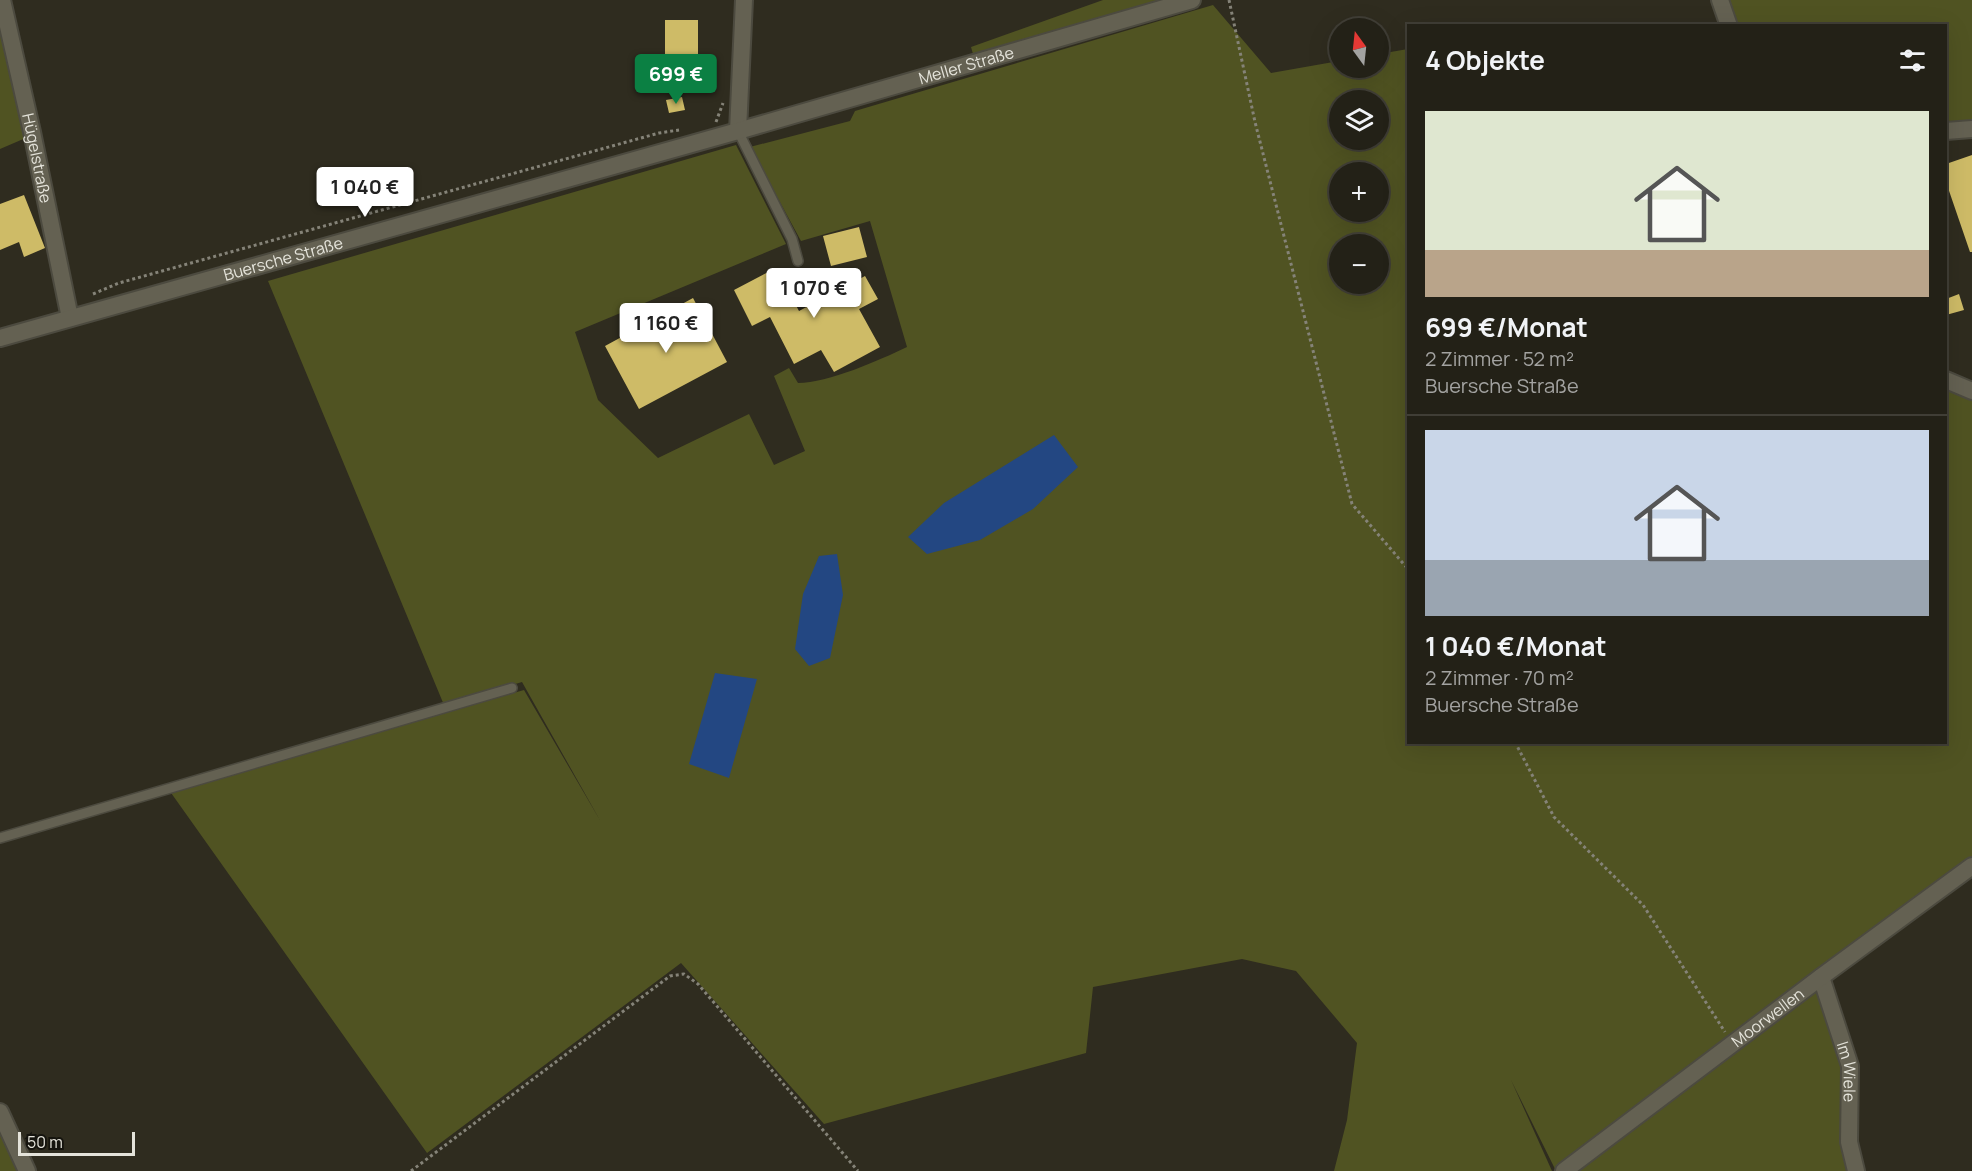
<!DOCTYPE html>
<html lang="de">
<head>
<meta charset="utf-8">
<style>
	body { margin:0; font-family:Manrope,sans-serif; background:#2b2920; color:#f1f3f6; height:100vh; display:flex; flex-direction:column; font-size:22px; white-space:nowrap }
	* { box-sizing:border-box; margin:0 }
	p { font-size:20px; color:#a3a3a1 }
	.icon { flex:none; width:33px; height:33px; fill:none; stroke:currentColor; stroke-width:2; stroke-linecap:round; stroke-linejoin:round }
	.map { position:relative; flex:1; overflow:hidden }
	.side { position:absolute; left:1407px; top:24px; width:540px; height:720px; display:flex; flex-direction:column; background:#232117; border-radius:0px; box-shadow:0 6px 24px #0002,0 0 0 2px #403e36 }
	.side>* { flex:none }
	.needle { width:39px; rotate:345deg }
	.controls { position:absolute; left:1329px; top:18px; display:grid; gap:12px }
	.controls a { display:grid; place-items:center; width:60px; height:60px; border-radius:50%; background:#232117; box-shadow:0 6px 24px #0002,0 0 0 2px #403e36; font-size:30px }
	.scale { position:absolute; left:18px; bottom:15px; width:117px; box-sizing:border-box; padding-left:6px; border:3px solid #e4e3da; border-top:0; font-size:16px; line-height:21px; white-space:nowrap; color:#e4e3da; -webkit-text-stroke:4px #15140e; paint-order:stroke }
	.price { position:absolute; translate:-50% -51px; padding:0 14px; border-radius:6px; background:#fff; color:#222; font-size:20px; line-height:39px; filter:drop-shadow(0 2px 3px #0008) }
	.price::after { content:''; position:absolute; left:50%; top:36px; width:18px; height:14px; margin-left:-9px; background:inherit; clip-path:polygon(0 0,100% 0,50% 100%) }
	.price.active { background:#0b8043; color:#fff }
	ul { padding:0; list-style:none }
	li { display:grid; align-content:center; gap:12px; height:318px; padding:0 18px }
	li+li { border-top:2px solid #403e36 }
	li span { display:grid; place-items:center; height:186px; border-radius:0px; color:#555 }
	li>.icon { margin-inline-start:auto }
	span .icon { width:108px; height:108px; fill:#fffc; stroke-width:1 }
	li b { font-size:26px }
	h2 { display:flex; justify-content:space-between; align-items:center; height:72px; padding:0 18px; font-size:26px }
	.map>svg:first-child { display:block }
	.green { fill:#505322; fill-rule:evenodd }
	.water { fill:#234782 }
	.building { fill:#cebb67 }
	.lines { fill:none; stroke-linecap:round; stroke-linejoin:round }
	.service-casing { stroke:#4c4a3f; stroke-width:12 }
	.minor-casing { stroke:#4c4a3f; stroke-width:20 }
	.secondary-casing { stroke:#4c4a3f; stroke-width:20 }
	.path { stroke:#858378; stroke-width:3; stroke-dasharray:3 3; stroke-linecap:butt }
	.service { stroke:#646152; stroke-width:9 }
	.minor { stroke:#646152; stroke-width:16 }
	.secondary { stroke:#646152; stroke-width:16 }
	.labels { text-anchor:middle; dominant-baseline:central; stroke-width:6; stroke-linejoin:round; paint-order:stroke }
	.street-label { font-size:16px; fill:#e4e3da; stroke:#15140e }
</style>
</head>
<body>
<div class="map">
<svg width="1972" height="1171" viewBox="0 0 1972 1171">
	<rect width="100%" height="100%" fill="#2f2c1f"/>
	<path class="green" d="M1103,0H1168L1084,25L973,54L971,47Z
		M1729,0H1972V121L1946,123V26L1737,25Z
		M1213,5L1271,73L1339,61L1340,68H1378L1379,54L1408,49V742H1946V387L1972,397V859L1818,977L1847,1067L1851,1171H1556L1511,1080L1552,1171H1334L1347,1120L1357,1043L1296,971L1242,959L1093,987L1086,1053L824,1124L681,963L427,1153L169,790L524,690L601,822L522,682L444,705L268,281L736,145L786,244L575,332L598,400L658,458L749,414L774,465L805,451L774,376L789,368L798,383C828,383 880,360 907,347L870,221L801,241L750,147L850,121L855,111ZM1340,100H1378V140H1340ZM1340,172H1378V212H1340ZM1340,244H1378V284H1340Z
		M0,11L28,137L0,149Z
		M0,1129L19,1171H0Z"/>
	<path class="water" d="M1054,435L1078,467L1033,509L980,540L927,554L908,537L944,503Z
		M837,554L843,595L830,658L809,666L795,649L803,594L819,556Z
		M715,673L757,679L729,778L689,764Z"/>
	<path class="building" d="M665,20H698V64L665,63Z
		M682,97L685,110L669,113L666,100Z
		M1972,155V252H1970L1946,182V164Z
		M24,195L45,248L24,257L19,242L0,250V204Z
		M859,227L867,257L831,266L823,236Z
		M776,268L799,311L865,276L878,299L859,309L880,347L834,372L821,350L794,364L770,317L752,326L734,290Z
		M1959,294L1964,310L1946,315V299Z
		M693,298L727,362L639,409L605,346Z"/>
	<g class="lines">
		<defs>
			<path id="service" d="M738,131L792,239L798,261
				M0,838L512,688"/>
			<g id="minor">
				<path id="s1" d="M2,0L32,132L70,318"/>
				<path d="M1720,0L1729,26"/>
				<path d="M1946,131L1972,129"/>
				<path d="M1946,380L1972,391"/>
				<path id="s2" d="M1821,977L1850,1066L1849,1142L1856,1171"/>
				<path d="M0,1112L27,1171"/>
				<path id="s3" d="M1564,1171L1821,977L1972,866"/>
			</g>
			<g id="secondary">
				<path d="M738,131L744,0"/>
				<path id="s4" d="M0,338L738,131L1192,0"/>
			</g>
		</defs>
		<use href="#service" class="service-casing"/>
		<use href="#minor" class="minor-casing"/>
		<use href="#secondary" class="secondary-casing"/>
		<path class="path" d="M1229,0L1255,122L1352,504L1408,569
			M716,122L723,103
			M93,294L119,283L659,133L679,130
			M1515,742L1554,817L1643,905L1725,1032
			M411,1171L670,976L684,974L698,984L858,1171"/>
		<use href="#service" class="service"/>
		<use href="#minor" class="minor"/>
		<use href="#secondary" class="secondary"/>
	</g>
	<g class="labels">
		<g class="street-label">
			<text stroke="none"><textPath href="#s4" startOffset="1004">Meller Straße</textPath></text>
			<text stroke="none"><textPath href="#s1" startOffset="162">Hügelstraße</textPath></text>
			<text stroke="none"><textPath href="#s4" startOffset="294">Buersche Straße</textPath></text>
			<text stroke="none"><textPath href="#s3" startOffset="255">Moorwellen</textPath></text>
			<text stroke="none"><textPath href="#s2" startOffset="99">Im Wiele</textPath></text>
		</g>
	</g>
</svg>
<div class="controls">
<a><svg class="needle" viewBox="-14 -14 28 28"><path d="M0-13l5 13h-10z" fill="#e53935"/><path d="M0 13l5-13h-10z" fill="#a3a3a1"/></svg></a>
<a><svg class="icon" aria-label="layers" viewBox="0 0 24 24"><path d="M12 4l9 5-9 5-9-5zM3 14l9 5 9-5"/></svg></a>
<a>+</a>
<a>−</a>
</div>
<div class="scale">50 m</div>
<b class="price active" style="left:676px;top:105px">699 €</b>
<b class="price" style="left:365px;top:218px">1 040 €</b>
<b class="price" style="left:814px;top:319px">1 070 €</b>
<b class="price" style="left:666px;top:354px">1 160 €</b>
<section class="side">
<h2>4 Objekte<svg class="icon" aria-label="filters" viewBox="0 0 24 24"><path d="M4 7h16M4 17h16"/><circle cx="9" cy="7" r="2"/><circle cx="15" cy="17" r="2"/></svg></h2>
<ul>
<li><span style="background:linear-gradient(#dfe7d0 75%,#b9a48a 0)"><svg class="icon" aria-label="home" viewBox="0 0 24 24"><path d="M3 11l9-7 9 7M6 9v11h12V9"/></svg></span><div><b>699 €/Monat</b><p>2 Zimmer · 52 m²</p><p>Buersche Straße</p></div></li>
<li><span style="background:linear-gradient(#c9d6e8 70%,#9aa5b1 0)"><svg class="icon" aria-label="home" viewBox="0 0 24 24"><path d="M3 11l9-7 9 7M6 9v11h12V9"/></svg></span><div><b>1 040 €/Monat</b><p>2 Zimmer · 70 m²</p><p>Buersche Straße</p></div></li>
</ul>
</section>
</div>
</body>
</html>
